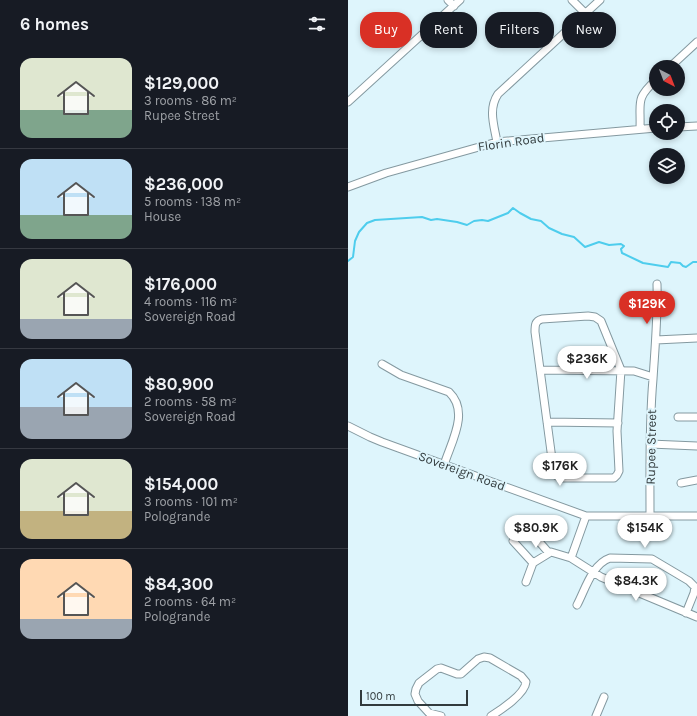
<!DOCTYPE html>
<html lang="en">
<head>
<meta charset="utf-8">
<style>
	body { margin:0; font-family:Karla,sans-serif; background:#242831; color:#f1f3f6; height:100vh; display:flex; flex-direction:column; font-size:15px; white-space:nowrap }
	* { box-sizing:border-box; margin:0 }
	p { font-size:13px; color:#9ea1a6 }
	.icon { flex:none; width:22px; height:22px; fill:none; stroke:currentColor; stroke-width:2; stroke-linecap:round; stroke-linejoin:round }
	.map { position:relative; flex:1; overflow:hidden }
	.details { display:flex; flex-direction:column; background:#171b24; width:348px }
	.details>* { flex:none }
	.guide { position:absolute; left:12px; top:12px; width:277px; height:36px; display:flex; gap:8px }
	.needle { width:26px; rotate:138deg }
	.controls { position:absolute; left:301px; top:60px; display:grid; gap:8px }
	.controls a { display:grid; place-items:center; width:36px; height:36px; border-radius:50%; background:#171b24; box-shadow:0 2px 6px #0003; font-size:20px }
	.scale { position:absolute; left:12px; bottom:10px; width:108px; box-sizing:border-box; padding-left:4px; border:2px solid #323b3d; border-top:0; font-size:11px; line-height:14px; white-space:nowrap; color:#323b3d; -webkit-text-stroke:3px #def5fc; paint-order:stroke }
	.price { position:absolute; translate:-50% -34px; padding:0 9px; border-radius:14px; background:#fff; color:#222; font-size:13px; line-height:26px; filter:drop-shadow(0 1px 2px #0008) }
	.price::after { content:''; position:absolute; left:50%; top:24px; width:12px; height:9px; margin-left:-6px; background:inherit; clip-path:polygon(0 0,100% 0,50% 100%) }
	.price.selected { background:#d93025; color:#fff }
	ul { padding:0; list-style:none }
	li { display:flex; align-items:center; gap:12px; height:100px; padding:0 20px }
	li+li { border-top:1px solid #363941 }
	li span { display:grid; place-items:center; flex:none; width:112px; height:80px; border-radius:12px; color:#555 }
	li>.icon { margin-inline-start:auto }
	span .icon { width:48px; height:48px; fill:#fffc; stroke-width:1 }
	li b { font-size:17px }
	h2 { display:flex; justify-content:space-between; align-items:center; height:48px; padding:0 20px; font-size:17px }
	.tag { padding:0 14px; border-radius:16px; background:#171b24; box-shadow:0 2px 6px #0003; font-size:14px; line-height:36px }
	.tag.selected { background:#d93025; color:#fff }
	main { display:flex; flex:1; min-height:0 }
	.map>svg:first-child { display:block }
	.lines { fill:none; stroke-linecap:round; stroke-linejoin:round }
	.stream { stroke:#4ecded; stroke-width:2 }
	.street-casing { stroke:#8499a0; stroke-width:9 }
	.street { stroke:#fff; stroke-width:7 }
	.labels { text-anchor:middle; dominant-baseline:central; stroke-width:4; stroke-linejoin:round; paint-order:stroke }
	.street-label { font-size:13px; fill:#323b3d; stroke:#def5fc }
</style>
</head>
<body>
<main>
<section class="details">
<h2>6 homes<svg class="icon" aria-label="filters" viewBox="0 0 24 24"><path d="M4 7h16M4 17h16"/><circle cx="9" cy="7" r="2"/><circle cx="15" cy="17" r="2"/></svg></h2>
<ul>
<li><span style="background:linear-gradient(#dfe7d0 65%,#7fa58c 0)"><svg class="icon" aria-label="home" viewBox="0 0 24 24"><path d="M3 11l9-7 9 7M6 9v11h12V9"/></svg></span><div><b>$129,000</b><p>3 rooms · 86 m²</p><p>Rupee Street</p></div></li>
<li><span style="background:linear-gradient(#bfe0f5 70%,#7fa58c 0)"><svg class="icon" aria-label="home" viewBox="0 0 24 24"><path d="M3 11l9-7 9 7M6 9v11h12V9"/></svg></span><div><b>$236,000</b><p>5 rooms · 138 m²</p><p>House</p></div></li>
<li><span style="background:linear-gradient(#dfe7d0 75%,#9aa5b1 0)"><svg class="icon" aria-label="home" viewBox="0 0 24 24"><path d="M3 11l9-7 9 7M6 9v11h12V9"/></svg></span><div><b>$176,000</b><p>4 rooms · 116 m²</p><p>Sovereign Road</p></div></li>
<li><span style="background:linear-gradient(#bfe0f5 60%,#9aa5b1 0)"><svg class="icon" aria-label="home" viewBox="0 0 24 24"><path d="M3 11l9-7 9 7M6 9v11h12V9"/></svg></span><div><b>$80,900</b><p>2 rooms · 58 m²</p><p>Sovereign Road</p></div></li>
<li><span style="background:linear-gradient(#dfe7d0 65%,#c2b280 0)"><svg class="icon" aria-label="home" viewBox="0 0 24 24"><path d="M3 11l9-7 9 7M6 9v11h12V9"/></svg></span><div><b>$154,000</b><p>3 rooms · 101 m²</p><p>Pologrande</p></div></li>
<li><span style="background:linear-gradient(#ffd9b3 75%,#9aa5b1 0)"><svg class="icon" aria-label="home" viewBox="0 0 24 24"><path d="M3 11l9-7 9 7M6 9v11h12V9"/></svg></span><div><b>$84,300</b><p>2 rooms · 64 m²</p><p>Pologrande</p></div></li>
</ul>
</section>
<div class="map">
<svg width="349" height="716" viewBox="0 0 349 716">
	<rect width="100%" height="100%" fill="#def5fc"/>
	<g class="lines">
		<path class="stream" d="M0,261L5,257L7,241L11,232L19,223L27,220L74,217L83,220L89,219L109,222L119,225L126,221L134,220L140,221L160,213L165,208L172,213L183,219L193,221L201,228L214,234L226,237L237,247L251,242L261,245L273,244L276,246L273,249L274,253L295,263L320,267L323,262L332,263L335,266L338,267L345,262H349"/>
		<defs>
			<path id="street" d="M100,0L106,6
				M224,0L237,13
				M322,67L349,42
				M0,102L112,0
				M330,127L349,126
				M292,128C293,102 287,99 308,80
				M149,142C146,125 140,109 150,94L252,0
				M0,187L38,173L149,142L308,128
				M240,316L247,317L253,321L273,370L269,431L271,471L269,475L266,478H213L206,474L187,332C187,325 187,321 194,319Z
				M308,340L349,338
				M34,364L53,375L101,392C122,412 103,442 96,465
				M192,370L286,371L305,377
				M330,417H349
				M199,422L270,423
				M0,426L22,437L34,442L238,516H349
				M302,444L349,446
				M333,483L349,480
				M238,516L223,558L253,577L349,617
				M302,516C302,470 301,424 305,379C307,347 310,316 309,284
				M180,529L201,553
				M165,541L185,563L203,552L223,558
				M178,582L185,563
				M229,605C237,590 244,564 262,558L304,559L341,581L347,587L346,593L338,613
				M93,716L81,713L70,701L67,694L68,689L71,683L89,669L93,668L109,674H113L130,659L136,657L142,658L173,676L178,682C177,694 153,710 143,716
				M248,716L256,697"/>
		</defs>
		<use href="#street" class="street-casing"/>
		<use href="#street" class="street"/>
	</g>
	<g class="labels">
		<g class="street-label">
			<text transform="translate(163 142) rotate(-8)">Florin Road</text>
			<text transform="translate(303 447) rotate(-89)">Rupee Street</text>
			<text transform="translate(114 471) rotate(20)">Sovereign Road</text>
		</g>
	</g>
</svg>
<div class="controls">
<a><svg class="needle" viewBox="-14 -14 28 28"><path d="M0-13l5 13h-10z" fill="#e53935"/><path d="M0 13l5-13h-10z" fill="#9ea1a6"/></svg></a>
<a><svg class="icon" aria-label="locate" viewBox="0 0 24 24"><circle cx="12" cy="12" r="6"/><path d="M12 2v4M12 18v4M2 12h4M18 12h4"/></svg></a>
<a><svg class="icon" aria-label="layers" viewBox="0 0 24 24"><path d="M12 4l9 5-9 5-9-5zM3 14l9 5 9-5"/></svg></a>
</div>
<div class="scale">100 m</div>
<b class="price selected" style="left:299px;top:325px">$129K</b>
<b class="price" style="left:239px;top:380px">$236K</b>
<b class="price" style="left:212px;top:487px">$176K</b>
<b class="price" style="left:188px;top:549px">$80.9K</b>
<b class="price" style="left:297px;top:549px">$154K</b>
<b class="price" style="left:288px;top:602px">$84.3K</b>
<div class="guide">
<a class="tag selected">Buy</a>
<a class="tag">Rent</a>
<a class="tag">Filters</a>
<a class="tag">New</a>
</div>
</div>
</main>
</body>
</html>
